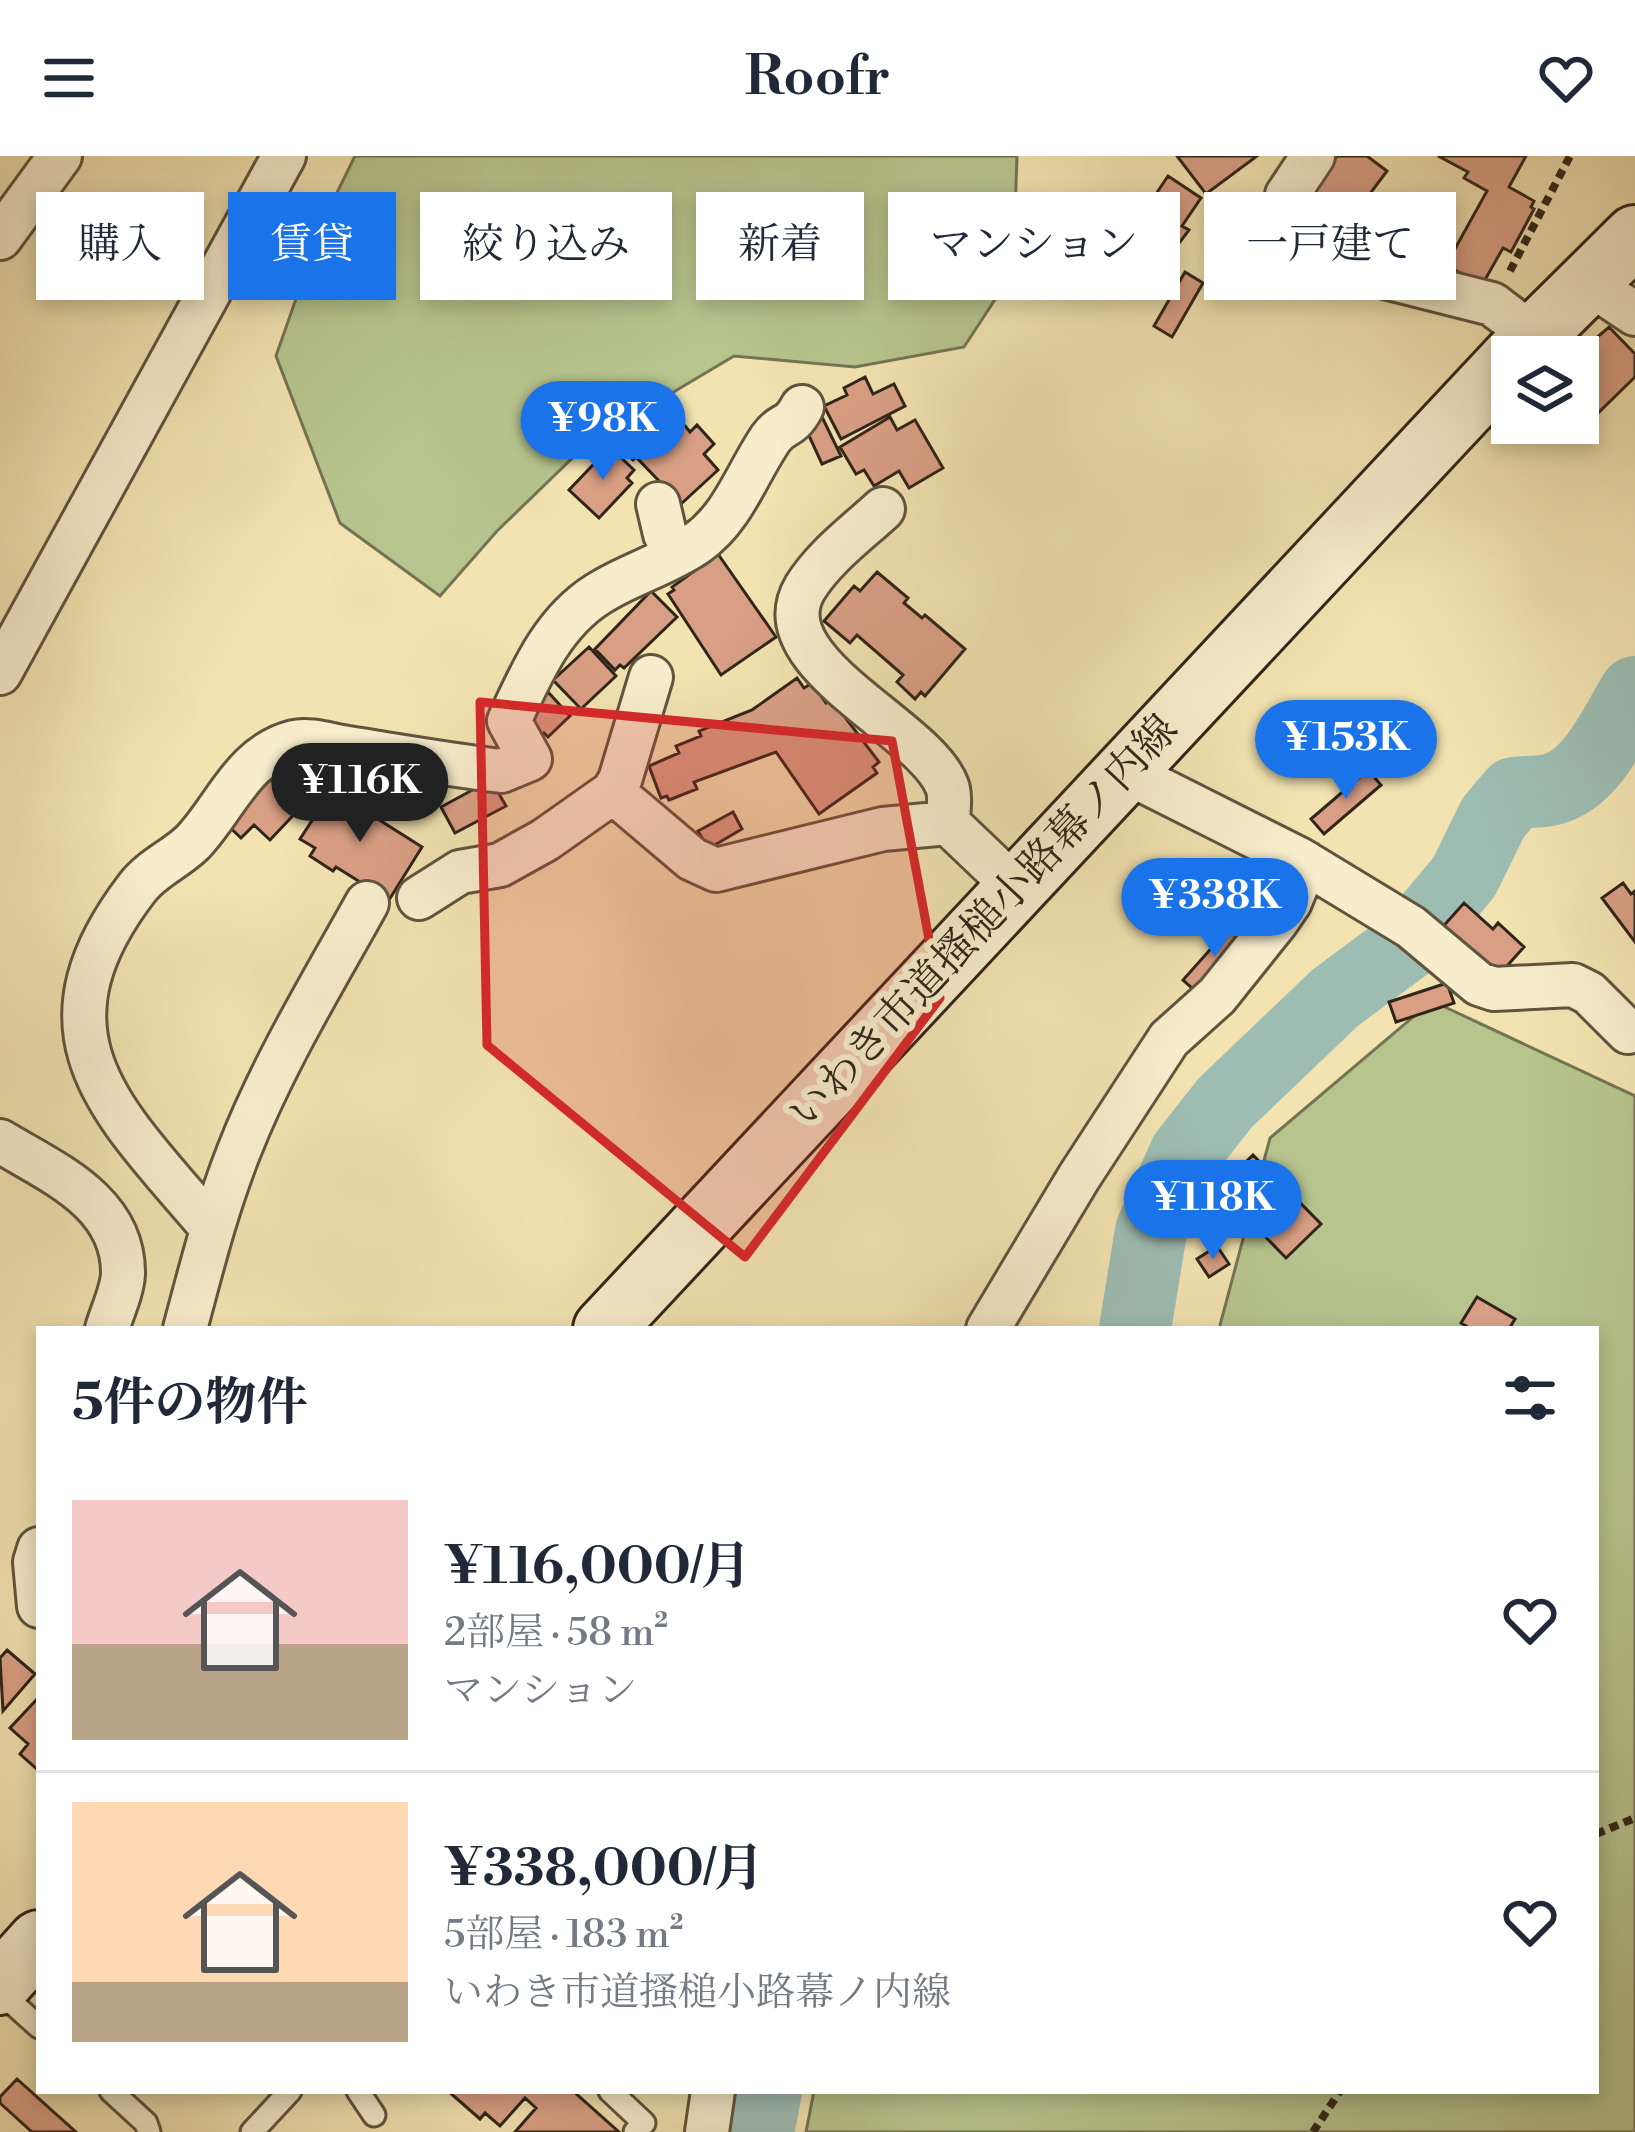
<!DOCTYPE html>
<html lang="ja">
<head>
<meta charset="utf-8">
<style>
	body { margin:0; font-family:"Libre Bodoni","Noto Serif JP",serif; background:#f6f6f7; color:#1f2937; height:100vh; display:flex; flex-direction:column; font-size:45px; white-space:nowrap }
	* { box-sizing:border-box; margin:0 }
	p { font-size:39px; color:#747a83 }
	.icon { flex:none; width:66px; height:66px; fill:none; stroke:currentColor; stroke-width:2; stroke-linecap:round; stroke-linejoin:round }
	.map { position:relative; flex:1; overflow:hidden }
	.sheet { position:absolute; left:36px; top:1170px; width:1563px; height:768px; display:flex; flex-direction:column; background:#fff; border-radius:0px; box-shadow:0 6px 18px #0003 }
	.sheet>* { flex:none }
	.top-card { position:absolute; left:36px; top:36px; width:1563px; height:108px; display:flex; gap:24px }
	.controls { position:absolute; left:1491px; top:180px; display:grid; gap:24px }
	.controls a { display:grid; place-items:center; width:108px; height:108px; border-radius:0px; background:#fff; box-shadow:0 6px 18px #0003; font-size:60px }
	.price { position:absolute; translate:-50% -102px; padding:0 27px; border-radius:42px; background:#1a73e8; color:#fff; font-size:39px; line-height:78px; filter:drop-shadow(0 3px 6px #0008) }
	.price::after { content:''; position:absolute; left:50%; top:72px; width:36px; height:27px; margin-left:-18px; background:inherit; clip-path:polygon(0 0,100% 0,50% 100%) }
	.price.on { background:#222; color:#fff }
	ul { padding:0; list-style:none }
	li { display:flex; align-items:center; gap:36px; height:300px; padding:0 36px }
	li+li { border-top:3px solid #e0e1e3 }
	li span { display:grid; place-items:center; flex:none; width:336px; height:240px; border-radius:0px; color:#555 }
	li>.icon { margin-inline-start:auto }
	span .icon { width:144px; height:144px; fill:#fffc; stroke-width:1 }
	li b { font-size:51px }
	h2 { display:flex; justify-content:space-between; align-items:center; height:144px; padding:0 36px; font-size:51px }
	.pill { padding:0 42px; border-radius:0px; background:#fff; box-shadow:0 6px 18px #0003; font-size:42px; line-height:108px }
	.pill.on { background:#1a73e8; color:#fff }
	header { display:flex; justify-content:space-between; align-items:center; height:156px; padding:0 36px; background:#fff; font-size:54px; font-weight:600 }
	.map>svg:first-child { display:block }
	.green { fill:#b7c48e; stroke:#747454; stroke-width:3 }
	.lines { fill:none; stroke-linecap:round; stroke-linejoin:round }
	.river { stroke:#9dbdb3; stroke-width:72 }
	.building { fill:#d99f85; stroke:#302519; stroke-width:3 }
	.lane-casing { stroke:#60543f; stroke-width:27 }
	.street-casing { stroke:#60543f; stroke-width:48 }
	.secondary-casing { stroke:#302519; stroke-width:66 }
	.path { stroke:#302519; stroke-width:8; stroke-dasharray:9 6; stroke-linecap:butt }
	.lane { stroke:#f7edcc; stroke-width:21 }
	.street { stroke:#f7edcc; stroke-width:42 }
	.secondary { stroke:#f7edcc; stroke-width:60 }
	.marked { fill:#d62828; fill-opacity:0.2; stroke:#d62828; stroke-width:9; stroke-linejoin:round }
	.labels { text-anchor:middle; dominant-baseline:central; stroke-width:12; stroke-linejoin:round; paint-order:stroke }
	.street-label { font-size:42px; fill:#302519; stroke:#f7edcc }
</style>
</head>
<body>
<header><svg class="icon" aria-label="menu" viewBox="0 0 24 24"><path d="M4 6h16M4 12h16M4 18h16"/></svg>Roofr<svg class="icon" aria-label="heart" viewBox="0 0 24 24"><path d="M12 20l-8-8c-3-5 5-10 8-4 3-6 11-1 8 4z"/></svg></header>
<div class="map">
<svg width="1635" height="1976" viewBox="0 0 1635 1976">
	<rect width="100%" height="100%" fill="#f2e3b1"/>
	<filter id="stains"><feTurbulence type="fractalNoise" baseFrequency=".00167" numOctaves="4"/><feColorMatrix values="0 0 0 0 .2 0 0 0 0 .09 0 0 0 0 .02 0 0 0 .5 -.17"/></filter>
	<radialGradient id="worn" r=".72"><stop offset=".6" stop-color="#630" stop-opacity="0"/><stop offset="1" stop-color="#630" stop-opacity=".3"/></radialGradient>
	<path class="green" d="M355,0H1017L1013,116L964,191L855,211L734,200L588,287L497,375L440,440L340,367L276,200L324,63Z
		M1432,845L1635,940V1976H806L814,1935H1596V1173H1219L1270,982Z"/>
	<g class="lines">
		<path class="river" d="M1135,1173L1151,1075L1185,998L1225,947L1335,842L1409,787L1464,721L1493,662L1514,637C1527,635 1541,637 1553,633C1593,622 1615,568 1635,536
			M758,1976L766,1935"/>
	</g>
	<path class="building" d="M1177,0H1257L1206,38Z
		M1337,0H1367L1387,15L1339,79L1310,58L1319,47L1308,39Z
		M1438,0H1526L1509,31L1534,45L1531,51L1534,53L1511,96L1503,92L1482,129L1446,109L1487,35L1464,22L1468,16Z
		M1168,20L1201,42L1182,70L1189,74L1143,135L1119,118L1129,105L1122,100L1151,56L1146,53Z
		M1410,57L1425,65L1422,70L1429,74L1408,111L1382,97L1403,60L1407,62Z
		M1185,116L1203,127L1172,181L1154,170Z
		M1609,171L1635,198V221L1599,256L1589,245L1579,253L1578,201H1574Z
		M865,221L873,238L894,228L905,250L841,283L824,250L847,239L844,232Z
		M663,243L690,276L697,269L714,288L704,298L718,314L681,348L636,301L633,304L616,287Z
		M890,261L897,274L915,264L943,312L909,332L899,315L874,330L864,314L856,318L840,291Z
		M823,263L841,300L822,308L805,271Z
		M610,291L634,314L627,322L632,327L599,362L569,334Z
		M718,398L776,481L721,519L668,438L674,434L672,431Z
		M877,416L908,442L904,447L922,462L925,459L965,493L925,540L921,536L915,543L897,526L903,519L857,479L850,487L824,465L854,430L860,435Z
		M651,435L677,461L624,512L620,509L615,514L595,493Z
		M589,491L616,520L581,553L553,524Z
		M797,522L804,532L812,527L826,547L832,544L879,606L873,611L877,617L819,658L776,596L694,626L697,633L669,644L667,640L661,642L649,610L679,597L676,590L701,580L699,575L752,554Z
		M548,536L570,560L548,581L544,577L535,585L517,565Z
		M295,609L319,632L270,684L254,669L241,682L222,664L270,613L281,624Z
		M1368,614L1381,629L1324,678L1311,663Z
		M491,624L506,650L455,677L441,651Z
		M332,634L422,691L389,744L336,711L333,715L310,700L315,692L300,683Z
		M733,656L742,673L708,693L698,675Z
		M1623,727L1631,738L1635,735V786L1602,742Z
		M1464,747L1493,773L1498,767L1524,791L1498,820L1439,775Z
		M1232,769L1248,783L1200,839L1183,824Z
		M1447,827L1454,847L1396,866L1389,846Z
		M1253,999L1321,1068L1286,1102L1219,1033Z
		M1217,1090L1229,1108L1209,1121L1197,1103Z
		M1477,1141L1515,1163L1509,1173H1471L1461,1167Z
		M7,1494L35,1518L3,1555L0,1502Z
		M39,1541V1615L20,1598L28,1588L10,1572Z
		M17,1923L76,1976H32L0,1947V1941Z
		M448,1935H573L619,1976H515L536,1952L525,1942L500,1970L485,1957L480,1963Z"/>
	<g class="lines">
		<defs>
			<path id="lane" d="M0,1836L39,1871
				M111,1935L146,1967L149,1976
				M358,1935L374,1959
				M610,1935L644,1967L635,1976
				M252,1976L290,1935"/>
			<path id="street" d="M1313,0L1287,39V53L1305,77L1369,117L1492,148L1533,179
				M0,82L60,0
				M1587,126L1635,158
				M658,348L665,378L676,398
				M883,353C857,377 824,401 805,432C761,507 925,571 947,630C951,640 948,657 948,667L1015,731
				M0,517L284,0
				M1124,615L1299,703L1411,771L1479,828L1494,833L1573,829L1589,837L1628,876
				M613,636L692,703L716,714L883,673L948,667
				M419,742L460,716L500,709L545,684L613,636L620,624L651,521
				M0,985C53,1017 124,1046 123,1118C122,1136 112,1156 107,1173
				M211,1071C115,957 23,881 137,732C152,712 176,703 193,686C226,651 243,599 294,586C310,582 332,590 348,592C399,600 450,609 501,615L530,603L509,565C531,518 552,467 598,438C629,418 667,408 697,387C733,362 747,317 771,282C782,266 790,274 802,251
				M185,1173C201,1113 216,1053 239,995C273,908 322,828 367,747
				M988,1173L1079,1021L1169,883L1217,840L1277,765L1290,746L1306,707
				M39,1393L35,1406L39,1450
				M707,1976L713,1935"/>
			<path id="secondary" d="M1513,201L1635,80
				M604,1173L1512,202
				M0,1828L39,1785"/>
		</defs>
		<use href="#lane" class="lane-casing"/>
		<use href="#street" class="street-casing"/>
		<use href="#secondary" class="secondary-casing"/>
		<path class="path" d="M1510,115L1570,0
			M1596,1678L1635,1662
			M1313,1976L1340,1935"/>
		<use href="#lane" class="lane"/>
		<use href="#street" class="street"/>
		<use href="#secondary" class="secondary"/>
	</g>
	<path class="marked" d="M480,546L892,585L940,842L745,1101L487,889Z"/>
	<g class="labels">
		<g class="street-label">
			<text transform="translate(984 766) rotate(-47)">いわき市道搔槌小路幕ノ内線</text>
		</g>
	</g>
	<rect width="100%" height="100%" filter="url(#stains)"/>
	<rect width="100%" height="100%" fill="url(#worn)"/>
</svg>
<div class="controls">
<a><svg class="icon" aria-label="layers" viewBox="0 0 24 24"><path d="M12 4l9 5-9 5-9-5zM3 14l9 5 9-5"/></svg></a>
</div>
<b class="price" style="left:603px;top:327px">¥98K</b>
<b class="price" style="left:1346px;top:646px">¥153K</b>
<b class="price on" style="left:360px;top:689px">¥116K</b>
<b class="price" style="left:1215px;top:804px">¥338K</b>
<b class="price" style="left:1213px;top:1106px">¥118K</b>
<div class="top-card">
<a class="pill">購入</a>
<a class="pill on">賃貸</a>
<a class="pill">絞り込み</a>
<a class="pill">新着</a>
<a class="pill">マンション</a>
<a class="pill">一戸建て</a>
</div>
<section class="sheet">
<h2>5件の物件<svg class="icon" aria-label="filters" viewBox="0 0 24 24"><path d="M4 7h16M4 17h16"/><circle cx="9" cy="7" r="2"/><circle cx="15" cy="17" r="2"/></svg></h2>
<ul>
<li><span style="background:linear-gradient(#f6c9c9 60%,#b9a48a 0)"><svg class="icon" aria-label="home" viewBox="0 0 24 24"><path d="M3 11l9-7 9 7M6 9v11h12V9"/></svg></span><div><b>¥116,000/月</b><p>2部屋 · 58 m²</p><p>マンション</p></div><svg class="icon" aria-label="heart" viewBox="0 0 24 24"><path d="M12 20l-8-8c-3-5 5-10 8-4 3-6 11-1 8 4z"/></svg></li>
<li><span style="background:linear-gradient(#ffd9b3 75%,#b9a48a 0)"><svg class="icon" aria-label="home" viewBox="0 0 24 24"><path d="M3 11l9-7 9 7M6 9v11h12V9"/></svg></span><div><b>¥338,000/月</b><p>5部屋 · 183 m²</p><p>いわき市道搔槌小路幕ノ内線</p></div><svg class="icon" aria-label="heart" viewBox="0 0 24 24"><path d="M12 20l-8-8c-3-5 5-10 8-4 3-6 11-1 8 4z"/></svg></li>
</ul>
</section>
</div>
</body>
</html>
